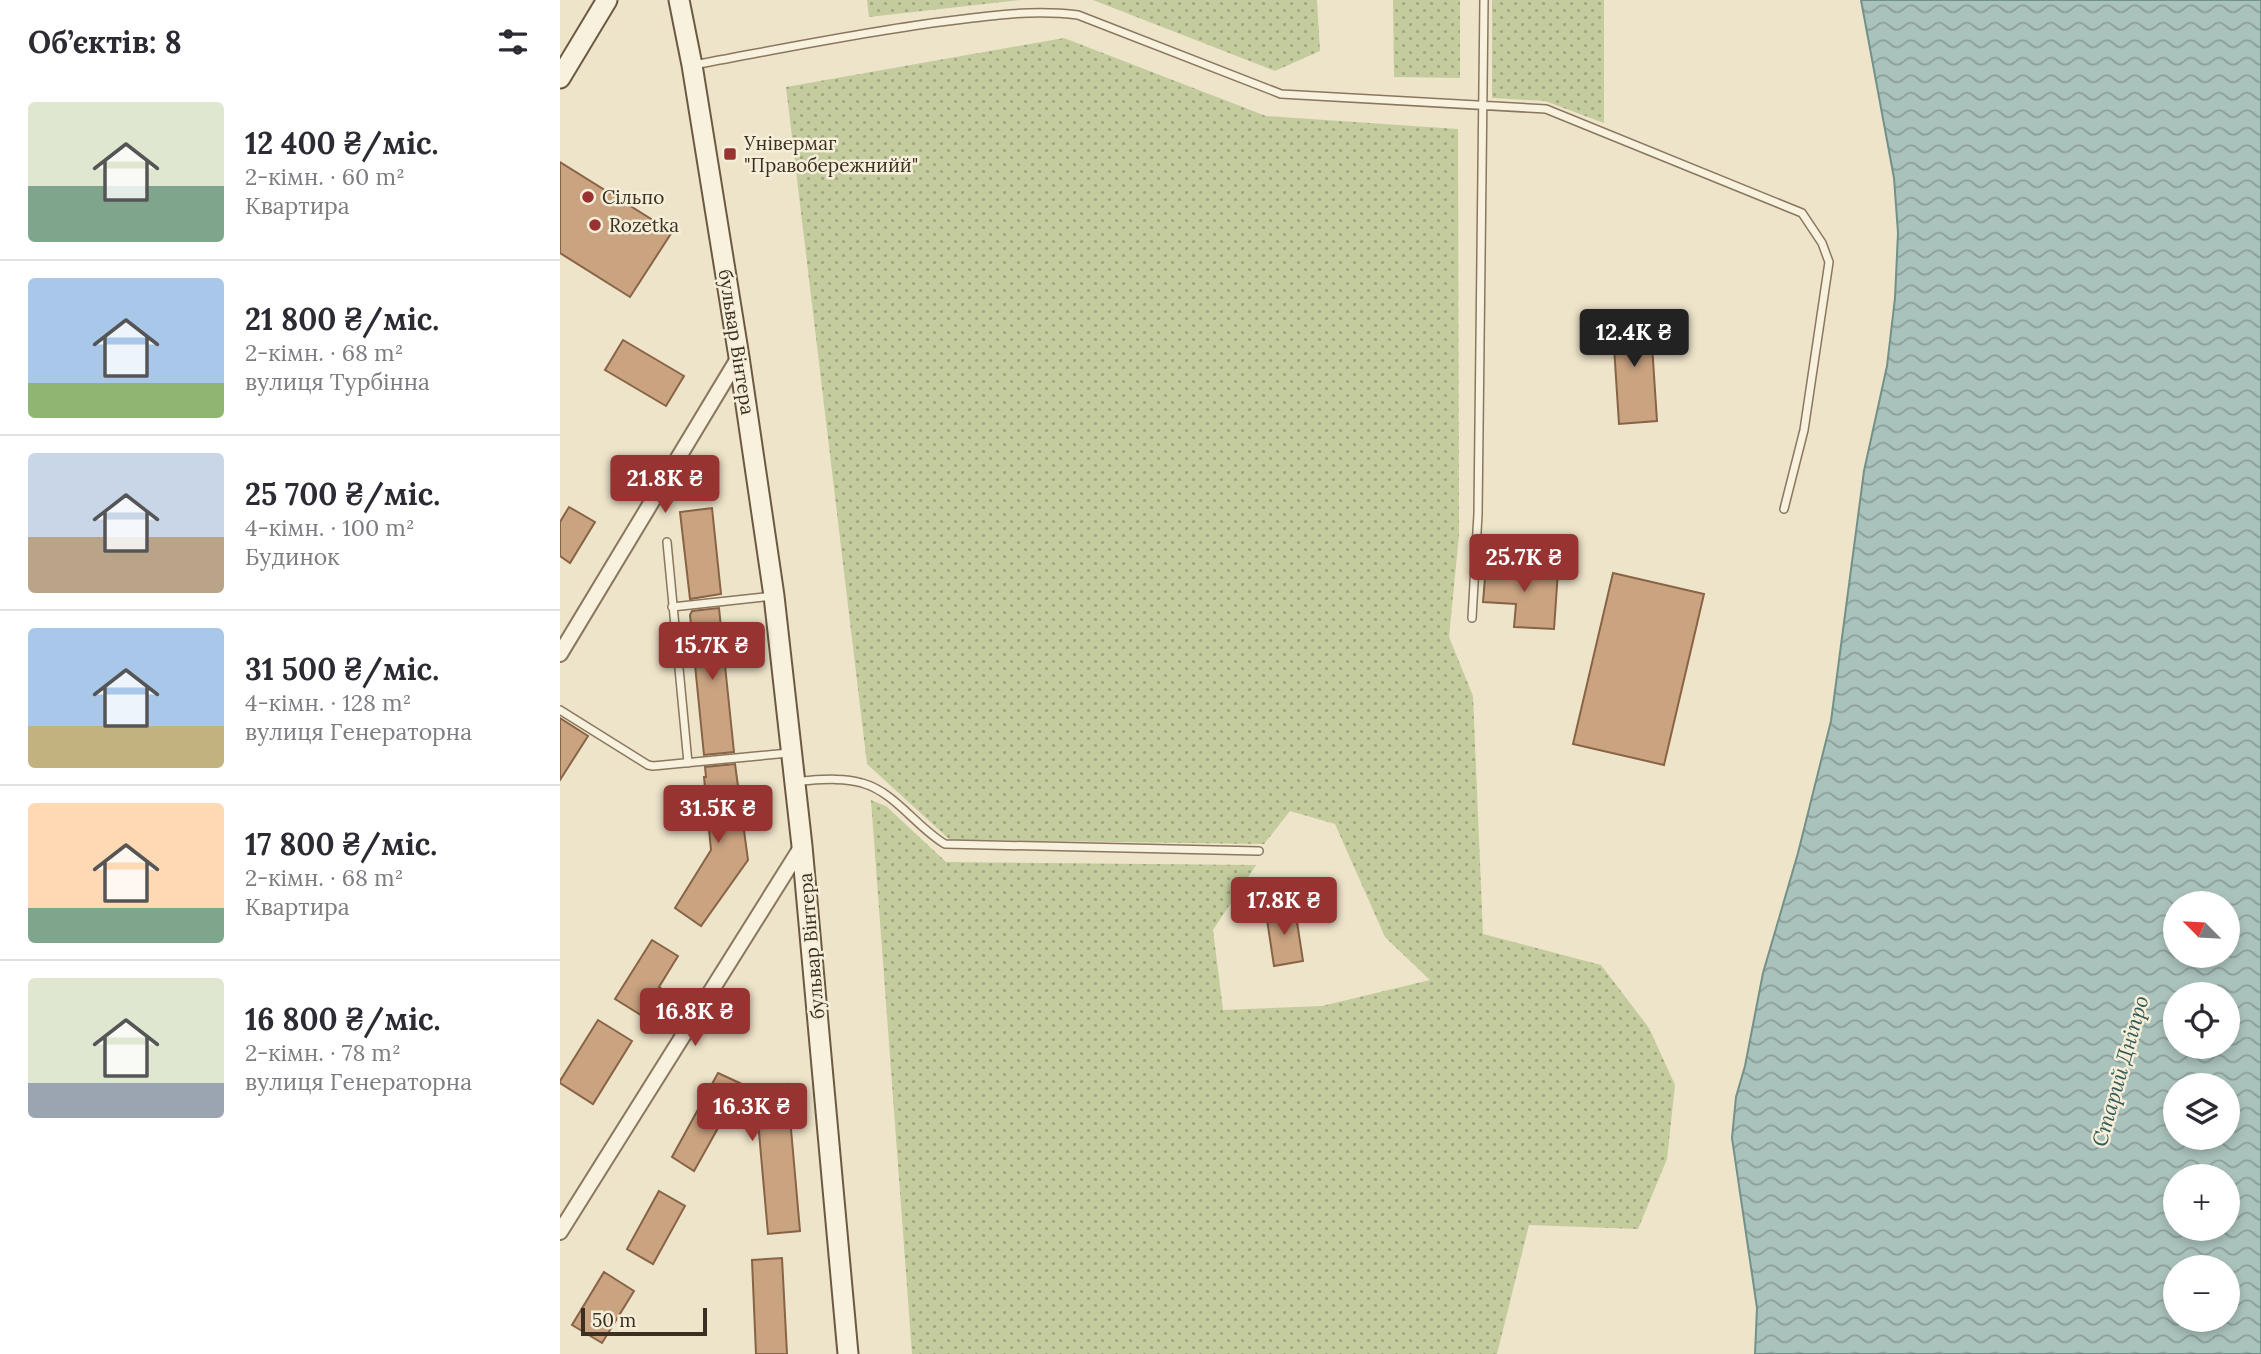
<!DOCTYPE html>
<html lang="uk">
<head>
<meta charset="utf-8">
<style>
	body { margin:0; font-family:Lora,serif; background:#f2f2f3; color:#2b2b33; height:100vh; display:flex; flex-direction:column; font-size:26px; white-space:nowrap }
	* { box-sizing:border-box; margin:0 }
	p { font-size:23px; color:#7c7c81 }
	.icon { flex:none; width:38px; height:38px; fill:none; stroke:currentColor; stroke-width:2; stroke-linecap:round; stroke-linejoin:round }
	.map { position:relative; flex:1; overflow:hidden }
	.panel { display:flex; flex-direction:column; background:#fff; width:560px }
	.panel>* { flex:none }
	.needle { width:46px; rotate:294deg }
	.buttons { position:absolute; left:1603px; top:891px; display:grid; gap:14px }
	.buttons a { display:grid; place-items:center; width:77px; height:77px; border-radius:50%; background:#fff; box-shadow:0 4px 10px #0003; font-size:35px }
	.scale { position:absolute; left:21px; bottom:18px; width:126px; box-sizing:border-box; padding-left:7px; border:4px solid #3b2f21; border-top:0; font-size:19px; line-height:24px; white-space:nowrap; color:#3b2f21; -webkit-text-stroke:5px #f5eed9; paint-order:stroke }
	.price { position:absolute; translate:-50% -60px; padding:0 16px; border-radius:7px; background:#973431; color:#fff; font-size:23px; line-height:46px; filter:drop-shadow(0 2px 4px #0008) }
	.price::after { content:''; position:absolute; left:50%; top:42px; width:21px; height:16px; margin-left:-10px; background:inherit; clip-path:polygon(0 0,100% 0,50% 100%) }
	.price.on { background:#222; color:#fff }
	ul { padding:0; list-style:none }
	li { display:flex; align-items:center; gap:21px; height:175px; padding:0 28px }
	li+li { border-top:2px solid #e1e1e2 }
	li span { display:grid; place-items:center; flex:none; width:196px; height:140px; border-radius:7px; color:#555 }
	li>.icon { margin-inline-start:auto }
	span .icon { width:84px; height:84px; fill:#fffc; stroke-width:1 }
	li b { font-size:30px }
	h2 { display:flex; justify-content:space-between; align-items:center; height:84px; padding:0 28px; font-size:30px }
	main { display:flex; flex:1; min-height:0 }
	.map>svg:first-child { display:block }
	.garden { fill:url(#garden-dots) }
	.water { fill:url(#water-waves); stroke:#71918a; stroke-width:2; fill-rule:evenodd }
	.building { fill:#caa381; stroke:#886345; stroke-width:2 }
	.lines { fill:none; stroke-linecap:round; stroke-linejoin:round }
	.lane-casing { stroke:#8a775f; stroke-width:10 }
	.street-casing { stroke:#8a775f; stroke-width:18 }
	.secondary-casing { stroke:#6c5942; stroke-width:23 }
	.lane { stroke:#f8f1dd; stroke-width:7 }
	.street { stroke:#f8f1dd; stroke-width:14 }
	.secondary { stroke:#f8f1dd; stroke-width:19 }
	.poi-dot { fill:#973431; stroke:#f5eed9; stroke-width:2.5 }
	.labels { text-anchor:middle; dominant-baseline:central; stroke-width:5; stroke-linejoin:round; paint-order:stroke }
	.poi-label { font-size:19px; fill:#3b2f21; stroke:#f5eed9; text-anchor:start }
	.street-label { font-size:19px; fill:#3b2f21; stroke:#f5eed9 }
	.water-label { font-size:21px; font-style:italic; fill:#315a59; stroke:#f5eed9 }
</style>
</head>
<body>
<main>
<section class="panel">
<h2>Об’єктів: 8<svg class="icon" aria-label="filters" viewBox="0 0 24 24"><path d="M4 7h16M4 17h16"/><circle cx="9" cy="7" r="2"/><circle cx="15" cy="17" r="2"/></svg></h2>
<ul>
<li><span style="background:linear-gradient(#dfe7d0 60%,#7fa58c 0)"><svg class="icon" aria-label="home" viewBox="0 0 24 24"><path d="M3 11l9-7 9 7M6 9v11h12V9"/></svg></span><div><b>12 400 ₴/міс.</b><p>2-кімн. · 60 m²</p><p>Квартира</p></div></li>
<li><span style="background:linear-gradient(#a9c7e8 75%,#8fb573 0)"><svg class="icon" aria-label="home" viewBox="0 0 24 24"><path d="M3 11l9-7 9 7M6 9v11h12V9"/></svg></span><div><b>21 800 ₴/міс.</b><p>2-кімн. · 68 m²</p><p>вулиця Турбінна</p></div></li>
<li><span style="background:linear-gradient(#c9d6e8 60%,#b9a48a 0)"><svg class="icon" aria-label="home" viewBox="0 0 24 24"><path d="M3 11l9-7 9 7M6 9v11h12V9"/></svg></span><div><b>25 700 ₴/міс.</b><p>4-кімн. · 100 m²</p><p>Будинок</p></div></li>
<li><span style="background:linear-gradient(#a9c7e8 70%,#c2b280 0)"><svg class="icon" aria-label="home" viewBox="0 0 24 24"><path d="M3 11l9-7 9 7M6 9v11h12V9"/></svg></span><div><b>31 500 ₴/міс.</b><p>4-кімн. · 128 m²</p><p>вулиця Генераторна</p></div></li>
<li><span style="background:linear-gradient(#ffd9b3 75%,#7fa58c 0)"><svg class="icon" aria-label="home" viewBox="0 0 24 24"><path d="M3 11l9-7 9 7M6 9v11h12V9"/></svg></span><div><b>17 800 ₴/міс.</b><p>2-кімн. · 68 m²</p><p>Квартира</p></div></li>
<li><span style="background:linear-gradient(#dfe7d0 75%,#9aa5b1 0)"><svg class="icon" aria-label="home" viewBox="0 0 24 24"><path d="M3 11l9-7 9 7M6 9v11h12V9"/></svg></span><div><b>16 800 ₴/міс.</b><p>2-кімн. · 78 m²</p><p>вулиця Генераторна</p></div></li>
</ul>
</section>
<div class="map">
<svg width="1701" height="1354" viewBox="0 0 1701 1354">
	<defs>
		<pattern id="garden-dots" width="8" height="8" patternUnits="userSpaceOnUse" patternTransform="scale(1.75)"><rect width="8" height="8" fill="#c4cc9e"/><path d="M2 2h.1M6 6h.1" fill="none" stroke="#a0a680" stroke-width="1.8" stroke-linecap="round"/></pattern>
		<pattern id="water-waves" width="16" height="10" patternUnits="userSpaceOnUse" patternTransform="scale(1.75)"><rect width="16" height="10" fill="#aac2bc"/><path d="M0 5q4-4 8 0t8 0" fill="none" stroke="#8c9e98"/></pattern>
	</defs>
	<rect width="100%" height="100%" fill="#eee4ca"/>
	<path class="garden" d="M307,0H460L309,17Z
		M533,0H757L760,51L715,71Z
		M833,0H900V78L834,77Z
		M932,0H1044V123L985,101L932,98Z
		M504,38L706,116L898,129L899,535L889,637L913,696L923,934L1041,965L1089,1028L1115,1085L1107,1159L1078,1229L969,1225L937,1354H352L311,800L326,806L386,862L696,865L653,930L663,1010L762,1006L870,980L825,937L775,824L730,811L704,844L390,840L307,764L226,87Z"/>
	<path class="water" d="M1301,0H1701V1354H1195L1197,1308L1172,1138L1176,1097L1185,1066L1203,973L1238,853L1271,721L1304,471L1327,366L1335,298L1338,233L1334,178ZM1615,903H1668V956H1615ZM1615,994H1668V1046H1615ZM1615,1085H1668V1138H1615ZM1615,1176H1668V1228H1615ZM1615,1267H1668V1320H1615Z"/>
	<path class="building" d="M0,162L112,232L70,297L0,253Z
		M1090,314L1097,421L1059,424L1052,316Z
		M63,340L124,376L106,406L45,370Z
		M9,507L35,522L10,563L0,556V522Z
		M152,508L161,594L130,599L120,512Z
		M926,566L998,571L994,629L954,627L956,604L923,602Z
		M1053,573L1144,594L1104,765L1013,744Z
		M159,608L174,752L144,755L130,615L132,611Z
		M0,718L28,736L0,780Z
		M175,764L188,860L141,926L115,908L151,850L144,777H146L145,767Z
		M735,909L743,961L714,966L706,913Z
		M92,940L118,956L99,987L105,991L91,1014L84,1010L81,1015L55,999Z
		M38,1020L72,1041L33,1104L0,1083V1081Z
		M158,1073L184,1085L212,1087L227,1084L240,1231L208,1234L197,1110L172,1103L134,1171L112,1157Z
		M99,1191L125,1206L93,1264L67,1249Z
		M222,1258L227,1354H196L192,1260Z
		M44,1272L74,1291L42,1343L12,1325Z"/>
	<g class="lines">
		<defs>
			<path id="lane" d="M133,65C215,50 297,33 380,22C426,16 472,9 518,15L721,94L986,109L1242,213L1262,243L1269,262L1244,430L1224,509
				M107,542L128,763
				M112,607L213,596
				M912,618L918,514L924,0
				M0,710L88,765L93,766L229,753
				M238,781C258,780 282,777 302,783C335,792 356,827 385,844L699,851"/>
			<path id="street" d="M0,654L179,357
				M0,1232L242,846"/>
			<path id="secondary" d="M119,0L132,65L179,357L214,596L242,846L288,1354
				M0,78L47,0"/>
		</defs>
		<use href="#lane" class="lane-casing"/>
		<use href="#street" class="street-casing"/>
		<use href="#secondary" class="secondary-casing"/>
		<use href="#lane" class="lane"/>
		<use href="#street" class="street"/>
		<use href="#secondary" class="secondary"/>
	</g>
	<g class="poi-dot">
		<rect x="163" y="147" width="14" height="14" rx="3.5"/>
		<circle cx="28" cy="197" r="7"/>
		<circle cx="35" cy="225" r="7"/>
	</g>
	<g class="labels">
		<g class="poi-label">
			<text x="184" y="143">Універмаг<tspan x="184" dy="22">"Правобережнийй"</tspan></text>
			<text x="42" y="197">Сільпо</text>
			<text x="49" y="225">Rozetka</text>
		</g>
		<g class="street-label">
			<text transform="translate(177 342) rotate(81)">бульвар Вінтера</text>
			<text transform="translate(251 946) rotate(-95)">бульвар Вінтера</text>
		</g>
		<g class="water-label">
			<text transform="translate(1560 1071) rotate(-74)">Старий Дніпро</text>
		</g>
	</g>
</svg>
<div class="buttons">
<a><svg class="needle" viewBox="-14 -14 28 28"><path d="M0-13l5 13h-10z" fill="#e53935"/><path d="M0 13l5-13h-10z" fill="#7c7c81"/></svg></a>
<a><svg class="icon" aria-label="locate" viewBox="0 0 24 24"><circle cx="12" cy="12" r="6"/><path d="M12 2v4M12 18v4M2 12h4M18 12h4"/></svg></a>
<a><svg class="icon" aria-label="layers" viewBox="0 0 24 24"><path d="M12 4l9 5-9 5-9-5zM3 14l9 5 9-5"/></svg></a>
<a>+</a>
<a>−</a>
</div>
<div class="scale">50 m</div>
<b class="price on" style="left:1074px;top:369px">12.4K ₴</b>
<b class="price" style="left:105px;top:515px">21.8K ₴</b>
<b class="price" style="left:964px;top:594px">25.7K ₴</b>
<b class="price" style="left:152px;top:682px">15.7K ₴</b>
<b class="price" style="left:158px;top:845px">31.5K ₴</b>
<b class="price" style="left:724px;top:937px">17.8K ₴</b>
<b class="price" style="left:135px;top:1048px">16.8K ₴</b>
<b class="price" style="left:192px;top:1143px">16.3K ₴</b>
</div>
</main>
</body>
</html>
